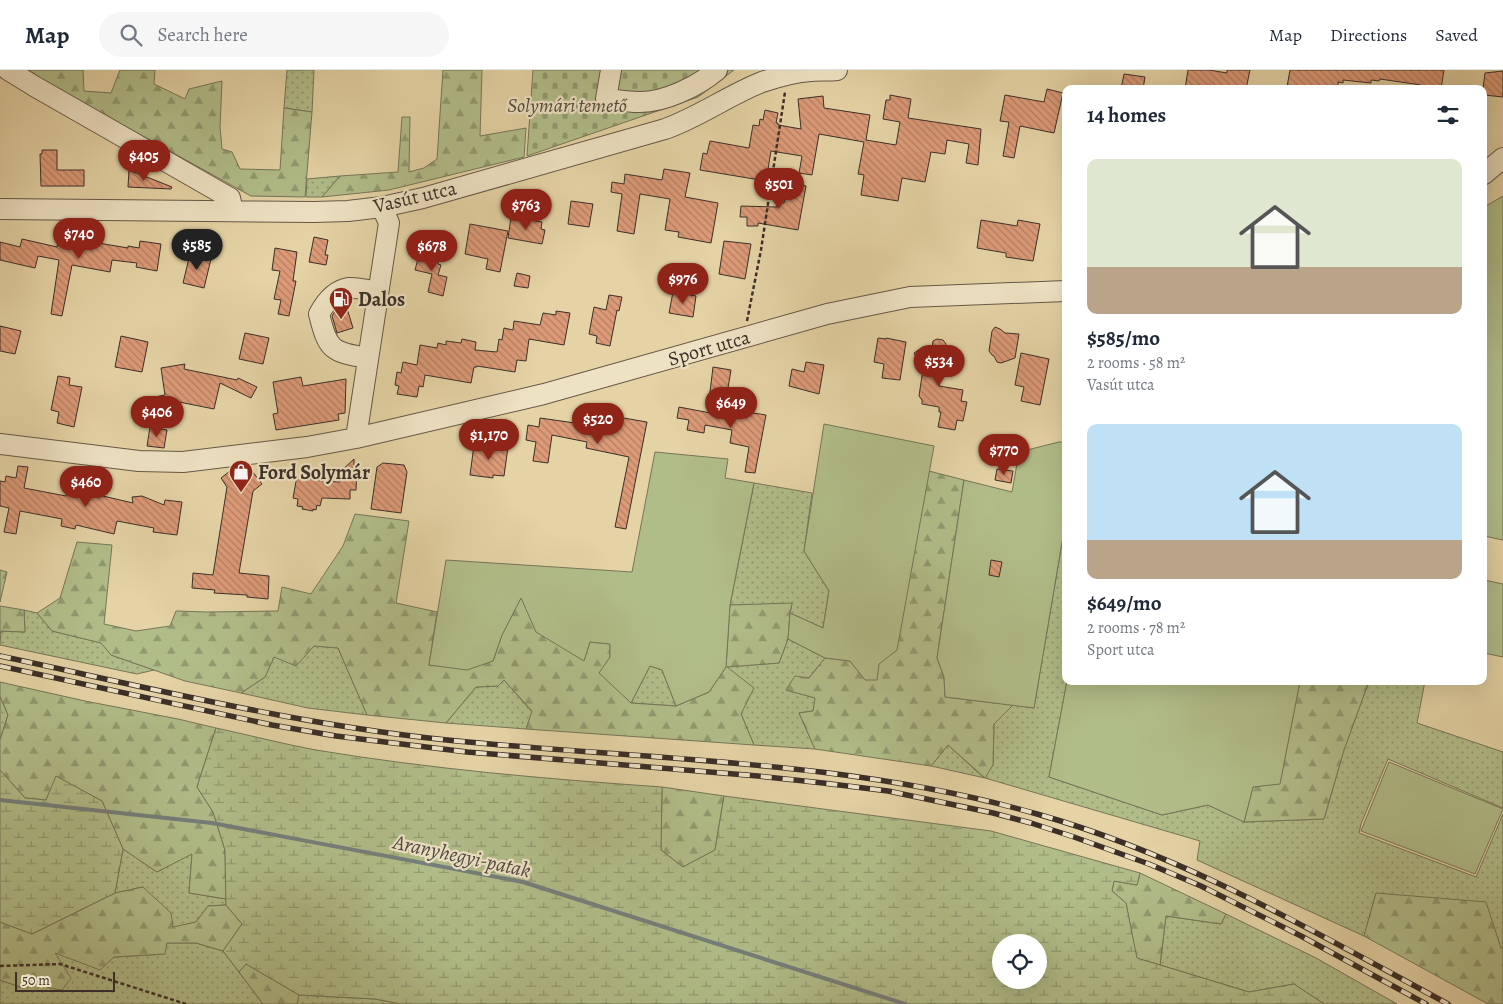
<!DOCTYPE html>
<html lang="en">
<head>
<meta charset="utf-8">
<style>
	body { margin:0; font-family:Alegreya,serif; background:#f6f6f7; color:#1f2937; height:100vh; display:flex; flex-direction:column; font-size:19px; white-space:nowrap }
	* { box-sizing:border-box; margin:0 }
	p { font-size:16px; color:#747a83 }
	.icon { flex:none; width:28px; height:28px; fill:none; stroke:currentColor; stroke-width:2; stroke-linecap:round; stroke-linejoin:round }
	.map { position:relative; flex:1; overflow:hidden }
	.details { position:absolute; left:1062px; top:15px; width:425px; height:600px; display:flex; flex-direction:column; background:#fff; border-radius:10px; box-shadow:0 5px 20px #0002 }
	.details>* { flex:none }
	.buttons { position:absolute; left:992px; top:864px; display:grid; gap:10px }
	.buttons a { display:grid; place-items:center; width:55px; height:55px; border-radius:50%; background:#fff; box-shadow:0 5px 20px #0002; font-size:25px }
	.scale { position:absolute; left:15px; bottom:12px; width:100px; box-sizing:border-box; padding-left:5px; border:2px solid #3b2f28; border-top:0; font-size:14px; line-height:18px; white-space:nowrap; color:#3b2f28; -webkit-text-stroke:4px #eee2c4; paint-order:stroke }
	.price { position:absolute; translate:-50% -42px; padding:0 11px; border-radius:18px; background:#8f2418; color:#fff; font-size:16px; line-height:32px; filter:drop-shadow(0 1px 2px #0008) }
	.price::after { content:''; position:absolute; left:50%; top:30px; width:15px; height:11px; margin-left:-8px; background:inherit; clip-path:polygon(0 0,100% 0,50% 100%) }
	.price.current { background:#222; color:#fff }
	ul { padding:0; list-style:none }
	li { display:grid; align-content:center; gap:10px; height:265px; padding:0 25px }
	li span { display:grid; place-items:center; height:155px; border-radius:10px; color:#555 }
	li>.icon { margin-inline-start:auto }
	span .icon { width:90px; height:90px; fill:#fffc; stroke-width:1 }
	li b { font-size:21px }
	h2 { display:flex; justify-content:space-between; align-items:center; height:60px; padding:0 25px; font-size:21px }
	header { display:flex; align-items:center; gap:30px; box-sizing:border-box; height:70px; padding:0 25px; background:#fff; border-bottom:1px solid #e0e1e3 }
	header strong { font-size:24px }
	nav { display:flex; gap:28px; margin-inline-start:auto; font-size:18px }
	.search { width:350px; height:45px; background:#f6f6f7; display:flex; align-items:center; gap:12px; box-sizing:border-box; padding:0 18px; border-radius:28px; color:#747a83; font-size:19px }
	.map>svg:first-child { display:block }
	.grass { fill:url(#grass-dots); stroke:#767658 }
	.forest { fill:url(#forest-firs); stroke:#767658 }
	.wetland { fill:url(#wetland-marsh); stroke:#767658; fill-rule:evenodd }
	.cemetery { fill:url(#cemetery-stones); stroke:#767658 }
	.garden { fill:#b1bd89; stroke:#767658 }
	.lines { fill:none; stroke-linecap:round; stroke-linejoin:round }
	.stream { stroke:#757f7b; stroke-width:4 }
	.building { fill:url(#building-back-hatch); stroke:#3b2f28 }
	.minor-casing { stroke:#665847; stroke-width:22 }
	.path { stroke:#3b2f28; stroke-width:2.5; stroke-dasharray:4 2.5; stroke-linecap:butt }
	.minor { stroke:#eee2c4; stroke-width:20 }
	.rail-casing { stroke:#3b2f28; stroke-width:5.5 }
	.rail { stroke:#eee2c4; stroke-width:4; stroke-dasharray:11; stroke-linecap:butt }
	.labels { text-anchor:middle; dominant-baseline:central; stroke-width:4.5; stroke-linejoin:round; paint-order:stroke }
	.park-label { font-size:20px; font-style:italic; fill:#534b3b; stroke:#eee2c4 }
	.street-label { font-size:20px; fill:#3b2f28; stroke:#eee2c4 }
	.poi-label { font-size:20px; font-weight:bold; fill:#3b2f28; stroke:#eee2c4; text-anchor:start }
	.water-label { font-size:21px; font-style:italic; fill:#4e4a44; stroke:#eee2c4 }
</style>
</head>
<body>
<header>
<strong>Map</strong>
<div class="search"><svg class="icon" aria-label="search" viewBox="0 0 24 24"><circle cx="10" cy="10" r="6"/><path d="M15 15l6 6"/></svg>Search here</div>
<nav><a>Map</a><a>Directions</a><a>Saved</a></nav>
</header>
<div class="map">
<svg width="1503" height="934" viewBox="0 0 1503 934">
	<defs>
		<pattern id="grass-dots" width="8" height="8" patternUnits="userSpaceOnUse" patternTransform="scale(1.25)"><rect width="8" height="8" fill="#b1bd89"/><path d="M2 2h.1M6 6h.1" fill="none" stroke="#919a70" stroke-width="1.8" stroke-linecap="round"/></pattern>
		<pattern id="forest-firs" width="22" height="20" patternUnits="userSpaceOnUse" patternTransform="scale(1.25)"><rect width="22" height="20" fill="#b1bd89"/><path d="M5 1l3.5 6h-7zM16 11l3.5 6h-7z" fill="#919a70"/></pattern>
		<pattern id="wetland-marsh" width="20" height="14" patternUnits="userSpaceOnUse" patternTransform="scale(1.25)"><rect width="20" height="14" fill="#b1bd89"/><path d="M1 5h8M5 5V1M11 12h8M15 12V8" fill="none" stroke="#919a70"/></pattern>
		<pattern id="cemetery-stones" width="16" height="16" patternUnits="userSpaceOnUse" patternTransform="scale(1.25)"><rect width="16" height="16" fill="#b1bd89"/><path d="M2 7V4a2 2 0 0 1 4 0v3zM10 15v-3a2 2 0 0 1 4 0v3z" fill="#919a70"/></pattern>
		<pattern id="building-back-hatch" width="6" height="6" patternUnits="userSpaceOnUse" patternTransform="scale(1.25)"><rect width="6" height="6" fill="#dc9a77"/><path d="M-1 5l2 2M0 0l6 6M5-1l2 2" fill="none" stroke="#b47e62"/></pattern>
	</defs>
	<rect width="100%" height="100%" fill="#e5d3a5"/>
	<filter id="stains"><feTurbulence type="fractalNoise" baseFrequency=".004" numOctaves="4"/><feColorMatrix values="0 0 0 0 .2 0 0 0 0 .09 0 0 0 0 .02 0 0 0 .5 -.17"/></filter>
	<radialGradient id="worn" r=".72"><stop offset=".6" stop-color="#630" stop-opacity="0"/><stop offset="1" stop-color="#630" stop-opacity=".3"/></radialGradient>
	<path class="grass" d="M287,0H314L312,42L284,38Z
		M340,106L322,127H306L307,109Z
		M754,413L812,423L804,481L829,521L823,558L790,543L792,534L730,535Z
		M1066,449L1067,611L1049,707L1162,745L1208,735L1244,752L1324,749L1344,680L1369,611H1425L1417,653L1503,682V738L1388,689L1361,754L1359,763L1476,807L1503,744V879L1376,823L1364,866L1197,790L1200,771L985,708L931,696L948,675L984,708L993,695L994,654L1013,635L1034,638Z
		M24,540L37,543L52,561L102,573L111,585L154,600L137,604L0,575L1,561L25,562Z
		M788,569L825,588L809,608L787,620L816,628L813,641L799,643L815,679L754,675L741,644L726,597L779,593Z
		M314,576L338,578L367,645L308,638L241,623L265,607L274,587Z
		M650,596L662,600L676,636L631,633Z
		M504,610L532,642L526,659L446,653L476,617L498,616Z
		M0,626L8,645L0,670Z
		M123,779L157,802L192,783L189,823L226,829V835L208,836L196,852L172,858L143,817L115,823Z
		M1226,844L1316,888L1397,934H1324L1294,914L1249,922L1160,895L1166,846L1221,854Z
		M166,873H196L223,881L263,934H0V910L23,918L54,882L114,887L164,884Z
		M299,925L375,929L401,934H297Z"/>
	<path class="forest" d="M23,0H83L84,21L111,23L120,0H155L154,14L185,29L189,19L222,11L220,57L222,79L232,82L240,99L280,100L284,38L312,42L305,127L251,126Z
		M443,0H482L480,66L526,58L524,87L389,120L322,127L340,106L398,102L402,47H410L409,102L424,98L437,89Z
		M929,401L964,410L937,588L944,607L945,627L1013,635L994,654L993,695L985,708L948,675L931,696L815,679L799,643L813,641L815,628L786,620L795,606L809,608L825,588L850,591L865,610L879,594Z
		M355,444L409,451L396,533L437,542L429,595L493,591L502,565L521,527L584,590L590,572L610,574V587L631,633L676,636L709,622L726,597L730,535L792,533L790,543L788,569L779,593L727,597L754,618L741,644L754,675L526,659L532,641L504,610L498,616L476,617L446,653L367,645L338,578L314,576L296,596L274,587L265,607L241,623L185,611L111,585L101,573L52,561L37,543L60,528L77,472L112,475L104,554L136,561L170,556L176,541L207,542L278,541L282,517L311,524L343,476Z
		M0,500L7,502L0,532Z
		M0,536L24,540L25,562L1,561L0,564Z
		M1300,611H1369L1344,680L1324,749L1244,752L1253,717L1280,713Z
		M0,612L85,631L178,649L216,658L197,717L213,742L225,780L226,829L189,823L192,784L157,802L123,779L102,731L57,707L46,730L25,728L0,700V670L8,645L0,626Z
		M662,717L724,726L715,780L683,797L661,780Z
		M1140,803L1226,844L1221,854L1166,846L1160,895L1136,888L1126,833L1112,821L1114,811L1137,815Z
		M143,817L171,843L173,857L196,852L208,836L226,835L242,854L223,881L196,873H167L165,884L114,887L100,900L55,883L71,908L62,920L49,918L41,906L23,918L0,910V852L32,864L115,823Z
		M1376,823L1486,832L1501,878L1503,879V934H1488L1364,866Z
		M246,894L299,925L297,934H263L239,902Z"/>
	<path class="wetland" d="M216,658C249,665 283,674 316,680C430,699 547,709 662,717L661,780L683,797L715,780L724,726L991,761L1140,803L1137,815L1114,811L1112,821L1126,833L1137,888L1249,922L1294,914L1324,934H401L375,929L299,925L246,894L239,902L223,881L242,854L226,835L225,780L213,742L197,717ZM1001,872H1039V910H1001Z
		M0,700L25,728L46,730L56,706L102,731L123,779L115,823L32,864L0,852Z"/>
	<path class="cemetery" d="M533,0H734L698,27L527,86Z"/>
	<path class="garden" d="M1503,126V470L1484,466V137Z
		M824,354L934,376L897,580L879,594L877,610H865L850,591L825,588L788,569L790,543L823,558L829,521L804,481Z
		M1059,372H1066V449L1034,638L945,627L944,607L937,588L964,410L1012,422L1019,382Z
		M655,382L728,389L725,408L754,413L730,535L726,597L709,622L676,636L662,600L650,596L631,633L599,603L610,587V574L590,572L584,591L536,562L521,528L502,565L493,591L467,600L429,595L446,490L632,502Z
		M1484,510L1503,514V587L1484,583Z
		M1067,611H1300L1280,714L1253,717L1244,752L1208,735L1162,745L1049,707Z
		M1389,692L1503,739L1475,804L1361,761Z"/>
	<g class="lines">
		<path class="stream" d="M0,730L212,753L523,812L905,934"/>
	</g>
	<path class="building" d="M1188,0H1209L1227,3V0H1250L1246,19H1227L1209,15L1208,19H1185Z
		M1290,0H1444L1441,19H1421V15L1380,9L1379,11L1371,10V13L1343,10V13L1338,12V19H1297L1287,17Z
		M1503,1V27L1484,25V19H1483L1485,3Z
		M1124,4L1145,7L1143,19H1121Z
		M1047,19L1063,23L1054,63L1020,56L1014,88L1003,86L1009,52L1000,51L1005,25L1044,32Z
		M890,25L911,29L908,48L981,59L978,95L966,93L969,74L947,70L945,84L931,82L925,112L902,108L898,131L861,125L864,105L858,104L864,72L819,64L812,105L799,103L802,86L771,81L766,111L700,100L703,83L707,84L710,71L749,78L753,55L759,56L760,49L763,50L765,40L778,43L776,53H778V55L801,59L798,29L823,26L824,38L870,45L866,70L896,75L900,52L883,49L886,30H890Z
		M42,80H57V100H84V116H41L40,84H42Z
		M664,99L690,103L685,127L718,133L711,173L678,167L679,162L665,160L670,129L640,124L634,164L617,161L622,124L611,122L612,112L624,114L625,104L662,110Z
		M129,100L172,117L171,119L128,117Z
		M788,112L806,116L798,160L758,153V156H747V147H740L741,136L777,137V132L784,133Z
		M571,131L593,134L589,157L568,154Z
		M511,147L542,152L541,159L545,160L542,174L508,168Z
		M981,150L1017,156L1018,150L1040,154L1033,191L1006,187V183L977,178Z
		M470,154L508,161L500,202L486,199L488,189L465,184Z
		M63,167L128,178V176L139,178L140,171L161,174L157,201L136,197L137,193L112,190L110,202L72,195L62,246L51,244L59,190L38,186L35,198L0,190V172L20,177L22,169L57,177L58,173L62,174Z
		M314,167L328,170L325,185H328L326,195L309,192Z
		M724,171L751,174L745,209L719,204Z
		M275,178L297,182L293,211H296L289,246L278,244L281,230L274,229L280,201L272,200Z
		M420,181L439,185L438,194L441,195L438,205L447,207L443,226L428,222L432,204L415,200Z
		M190,184L211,189L204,218L183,213Z
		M517,203L530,206L528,218L514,216Z
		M673,222L696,226L693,247L669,243Z
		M609,225L622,227L619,241L617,240L610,276L596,273L597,266L589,264L594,237L606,240Z
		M346,235L353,258L337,263L332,246L337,238Z
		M556,241L570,243L564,275L529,269L526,291L517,290L515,302L477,296V297H474L471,313L425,305L423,317L419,316L417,327L397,324L399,316L395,315L397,302L401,303L403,292L417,295L420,275L437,278L438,273L446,275V271L461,273L462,269L476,272L475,280L497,282L499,269L502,270L504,258L513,260L514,251L540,255L543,243L556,245Z
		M0,256L21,261L15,284L0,281Z
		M995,257L1000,259L1005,263L1019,264L1015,288L1001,293L997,292L994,286L992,285L989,281L992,261Z
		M245,263L269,268L263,294L239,289Z
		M121,266L148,272L142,302L115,297Z
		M878,268L886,269V268L906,272L900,310L882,308L884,294L874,292Z
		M937,269L943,270L946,274L939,316L963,320L961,331L967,332L963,351L957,350L955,360L938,357L941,342H939V337L922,334V330L919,326L923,299L914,283L923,277L932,278L933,271Z
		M1021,283L1049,289L1040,335L1021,331L1024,317L1015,315Z
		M806,292L824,295L819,324L789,316L792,299L804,302Z
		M185,294L184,299L237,310L238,308L257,317L251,328L220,313L214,339L179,332L177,338L144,329L165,325L161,298Z
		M713,297L731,300L727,324L710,322Z
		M58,306L70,308L69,315L82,317L74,357L57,353L59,342L51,340Z
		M301,307L303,316L346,309L345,343L338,344L339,350L276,360L273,344L278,343L273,312Z
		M586,336L601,339L600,344L647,352L626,459L615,457L629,387L586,378L587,372L552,365L548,393L533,391L536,372L526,370L528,355L539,357L540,348L582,354Z
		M679,337L721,345L722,338L766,345L755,403L745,402L749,377L730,373L732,360L705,355L704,363L687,360L689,350L677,348Z
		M150,357L167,360L164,378L147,376Z
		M490,374L508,377L504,406L493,405V408L470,405L474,375L489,377Z
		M354,389V398H357L356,420H350V429L322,428L320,436L317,435L316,440L313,439V441L302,439L303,437L297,436L298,429L293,428L297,406L321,411L340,412L341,401Z
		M383,393L404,395L407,402L401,443L371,439L377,397Z
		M18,396L28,397L24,418L66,426L68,418L70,419L71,414L91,418L90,423L133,433L132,427L142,426L164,435L165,430L182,432L177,465L153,462L154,458L117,451L114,464L76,455L75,459L61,456L62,449L20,441L16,464L4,462L9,438L0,436V411L5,412L6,406L16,408Z
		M234,398L243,408L252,401L262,414L253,421L239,503L269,506L268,529L247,527V525L214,523L215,520L192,518L193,503L213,505L227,417L221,408Z
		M997,399L1013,401L1011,413L995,410Z
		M991,490L1002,492L999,507L989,505Z"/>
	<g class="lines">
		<defs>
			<path id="minor" d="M8,0L34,16L230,128L233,141
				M611,0L606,29C617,30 627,32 638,32C664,33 698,16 717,0
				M1484,104L1503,88
				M0,139L314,142L348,141L382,137L423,128L665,59C699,47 729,25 762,12C777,7 794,2 811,1C820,0 829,1 837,0
				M368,288C331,282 328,280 319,244C325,233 335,220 349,218C358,217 370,221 378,222
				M356,368L389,153L382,137
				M0,374L139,391L183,392L307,377L356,368L544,324L827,244L910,227L1066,221"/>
		</defs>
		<use href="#minor" class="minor-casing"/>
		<path class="path" d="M747,251L761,180L785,22
			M0,896L60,894L186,934"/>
		<use href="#minor" class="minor"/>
		<defs>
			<path id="rail" d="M0,586C155,619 310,658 468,672C658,690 852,691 1037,744C1183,785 1315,862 1448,934
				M0,596L272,655L336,666L467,682L758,706L823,713L888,721L993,743L1031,753L1074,767L1149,794L1201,816L1301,866L1426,934"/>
		</defs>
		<use href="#rail" class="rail-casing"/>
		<use href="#rail" class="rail"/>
	</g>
	<defs>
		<symbol id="fuel-pin" viewBox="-11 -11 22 30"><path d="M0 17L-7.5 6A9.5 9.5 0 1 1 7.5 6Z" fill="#8f2418" stroke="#eee2c4"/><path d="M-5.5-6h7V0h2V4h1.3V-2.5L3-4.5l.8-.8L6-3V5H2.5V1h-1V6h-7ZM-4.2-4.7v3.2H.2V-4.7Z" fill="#fff"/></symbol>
		<symbol id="shop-pin" viewBox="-11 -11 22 30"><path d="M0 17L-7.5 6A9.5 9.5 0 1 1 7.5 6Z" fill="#8f2418" stroke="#eee2c4"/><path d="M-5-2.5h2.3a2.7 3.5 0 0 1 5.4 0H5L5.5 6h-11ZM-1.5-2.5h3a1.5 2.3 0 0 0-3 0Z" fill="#fff"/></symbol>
	</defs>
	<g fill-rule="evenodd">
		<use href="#fuel-pin" x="327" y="215" width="28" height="38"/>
		<use href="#shop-pin" x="227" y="388" width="28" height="38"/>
	</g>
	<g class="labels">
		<g class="park-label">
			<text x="567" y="35">Solymári temető</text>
		</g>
		<g class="street-label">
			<text transform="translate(415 127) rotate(-13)">Vasút utca</text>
			<text transform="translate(709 278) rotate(-16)">Sport utca</text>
		</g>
		<g class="poi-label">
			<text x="358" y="229">Dalos</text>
			<text x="258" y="402">Ford Solymár</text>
		</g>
		<g class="water-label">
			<text transform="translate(462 786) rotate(12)">Aranyhegyi-patak</text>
		</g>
	</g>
	<rect width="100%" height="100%" filter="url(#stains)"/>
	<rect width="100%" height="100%" fill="url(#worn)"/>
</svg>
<div class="buttons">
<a><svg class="icon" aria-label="locate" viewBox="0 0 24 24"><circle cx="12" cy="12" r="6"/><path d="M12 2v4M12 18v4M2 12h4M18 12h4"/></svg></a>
</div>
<div class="scale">50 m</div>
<b class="price" style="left:144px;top:112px">$405</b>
<b class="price" style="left:779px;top:140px">$501</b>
<b class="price" style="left:526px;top:161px">$763</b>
<b class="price" style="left:79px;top:190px">$740</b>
<b class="price current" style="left:197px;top:201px">$585</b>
<b class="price" style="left:432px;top:202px">$678</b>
<b class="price" style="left:683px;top:235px">$976</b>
<b class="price" style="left:939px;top:317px">$534</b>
<b class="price" style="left:731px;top:359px">$649</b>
<b class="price" style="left:157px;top:368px">$406</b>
<b class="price" style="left:598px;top:375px">$520</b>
<b class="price" style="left:489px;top:391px">$1,170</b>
<b class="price" style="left:1004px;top:406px">$770</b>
<b class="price" style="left:86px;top:438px">$460</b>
<section class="details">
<h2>14 homes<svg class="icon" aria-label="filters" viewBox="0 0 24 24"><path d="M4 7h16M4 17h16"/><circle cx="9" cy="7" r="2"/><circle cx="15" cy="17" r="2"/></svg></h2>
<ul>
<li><span style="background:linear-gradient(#dfe7d0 70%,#b9a48a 0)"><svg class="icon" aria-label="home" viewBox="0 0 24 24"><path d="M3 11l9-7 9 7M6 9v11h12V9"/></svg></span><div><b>$585/mo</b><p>2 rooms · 58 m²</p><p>Vasút utca</p></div></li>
<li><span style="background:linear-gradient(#bfe0f5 75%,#b9a48a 0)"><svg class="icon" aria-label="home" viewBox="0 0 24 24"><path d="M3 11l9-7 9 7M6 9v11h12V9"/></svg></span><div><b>$649/mo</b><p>2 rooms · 78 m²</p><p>Sport utca</p></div></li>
</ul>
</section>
</div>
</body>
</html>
